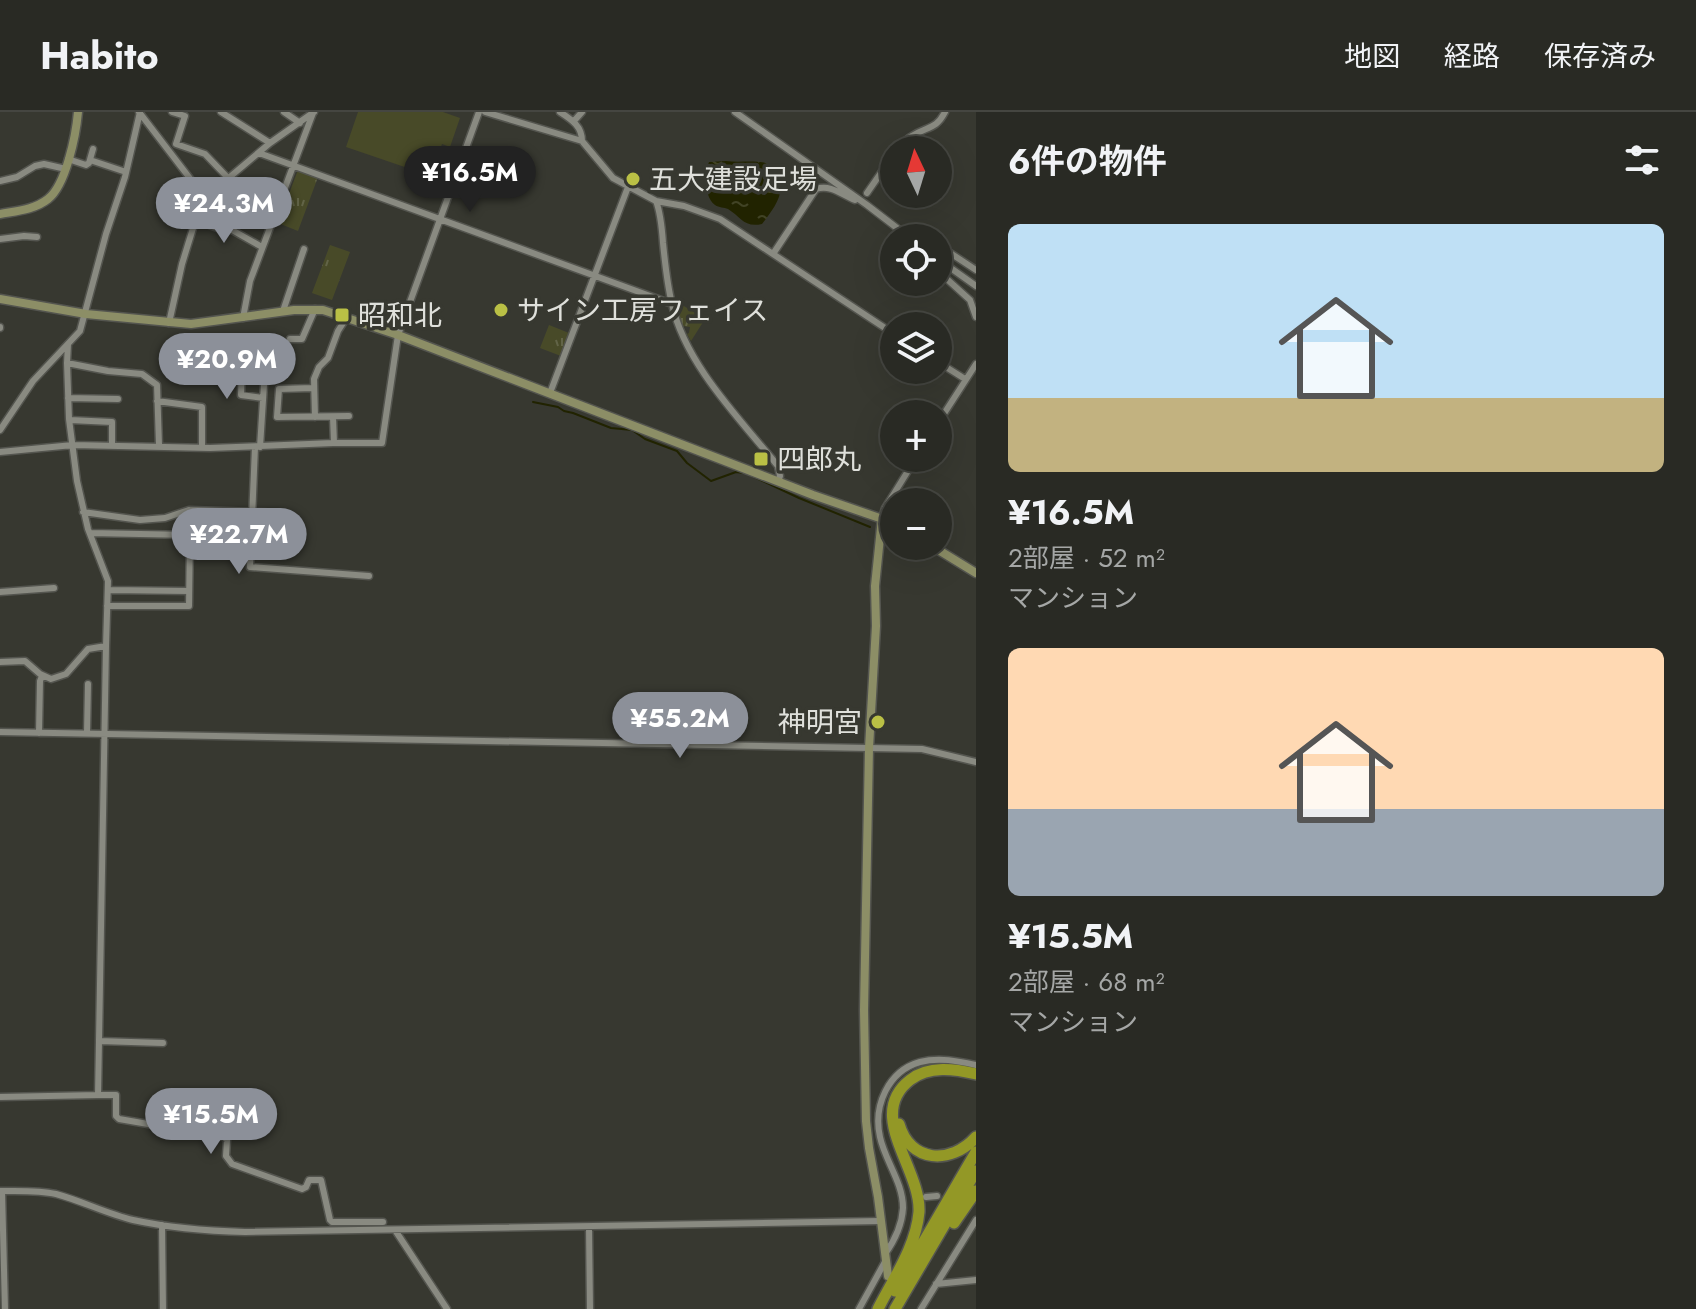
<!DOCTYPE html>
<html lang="ja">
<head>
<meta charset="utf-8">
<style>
	body { margin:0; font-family:Jost,"Noto Sans JP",sans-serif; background:#353631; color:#f1f3f6; height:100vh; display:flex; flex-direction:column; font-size:30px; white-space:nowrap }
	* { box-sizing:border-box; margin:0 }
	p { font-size:26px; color:#a5a7a6 }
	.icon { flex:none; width:44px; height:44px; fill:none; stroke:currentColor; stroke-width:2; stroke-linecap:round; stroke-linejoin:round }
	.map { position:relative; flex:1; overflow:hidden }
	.sheet { display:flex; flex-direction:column; background:#292a24; width:720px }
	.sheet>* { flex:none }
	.needle { width:52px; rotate:356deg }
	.controls { position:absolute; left:880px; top:24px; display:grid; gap:16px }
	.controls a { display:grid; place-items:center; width:72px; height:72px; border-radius:50%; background:#292a24; box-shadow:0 8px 32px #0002,0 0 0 2px #454641; font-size:40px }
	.price { position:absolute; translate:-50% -68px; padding:0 18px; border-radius:28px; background:#8c9099; color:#fff; font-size:26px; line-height:52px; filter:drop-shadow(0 2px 4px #0008) }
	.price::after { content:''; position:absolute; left:50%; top:48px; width:24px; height:18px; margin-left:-12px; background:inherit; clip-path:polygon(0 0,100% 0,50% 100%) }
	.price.current { background:#222; color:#fff }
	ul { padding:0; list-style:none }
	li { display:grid; align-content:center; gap:16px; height:424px; padding:0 32px }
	li span { display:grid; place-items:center; height:248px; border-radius:12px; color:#555 }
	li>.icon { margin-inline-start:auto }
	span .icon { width:144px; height:144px; fill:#fffc; stroke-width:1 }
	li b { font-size:34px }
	h2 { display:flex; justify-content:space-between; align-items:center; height:96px; padding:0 32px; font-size:34px }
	header { display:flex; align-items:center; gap:48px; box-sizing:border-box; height:112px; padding:0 40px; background:#292a24; border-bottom:2px solid #454641 }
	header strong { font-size:38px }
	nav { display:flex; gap:44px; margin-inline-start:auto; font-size:28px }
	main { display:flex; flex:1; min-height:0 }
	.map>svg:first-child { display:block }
	.grass { fill:url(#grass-tufts) }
	.pitch { fill:#484a28 }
	.water { fill:url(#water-ripples) }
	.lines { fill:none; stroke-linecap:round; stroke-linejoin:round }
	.stream { stroke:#212300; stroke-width:2 }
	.street-casing { stroke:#54554f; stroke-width:9 }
	.secondary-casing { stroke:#54554f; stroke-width:11 }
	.highway-casing { stroke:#54554f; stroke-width:14 }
	.street { stroke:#898a81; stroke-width:6 }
	.secondary { stroke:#8c8e66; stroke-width:8 }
	.highway { stroke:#939826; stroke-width:11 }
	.poi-dot { fill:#bac045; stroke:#373830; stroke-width:3 }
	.labels { text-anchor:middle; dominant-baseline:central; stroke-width:7; stroke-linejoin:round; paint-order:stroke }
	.poi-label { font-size:28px; fill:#dfe0db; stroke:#373830; text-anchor:start }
</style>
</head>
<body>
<header>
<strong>Habito</strong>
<nav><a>地図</a><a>経路</a><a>保存済み</a></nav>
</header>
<main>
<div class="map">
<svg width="976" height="1197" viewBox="0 0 976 1197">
	<defs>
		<pattern id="grass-tufts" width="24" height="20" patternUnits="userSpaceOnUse" patternTransform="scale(2)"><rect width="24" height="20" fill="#484a28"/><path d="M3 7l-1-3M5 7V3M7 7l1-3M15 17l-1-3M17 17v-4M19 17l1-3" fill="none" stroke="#626447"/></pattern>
		<pattern id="water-ripples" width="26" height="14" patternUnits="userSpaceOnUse" patternTransform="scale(2)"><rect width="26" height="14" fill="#212300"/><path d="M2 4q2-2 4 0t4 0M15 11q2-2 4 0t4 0" fill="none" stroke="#414325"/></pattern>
	</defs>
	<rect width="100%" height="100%" fill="#373830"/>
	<path class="grass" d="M298,58L318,65L298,119L278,111Z
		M330,133L350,140L332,188L312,181Z
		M674,188L705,207L691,229L687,222L689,221L690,215L683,214Z
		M549,213L569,221L561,244L540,236Z"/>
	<path class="pitch" d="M358,0H443L460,6L450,35L442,32L431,64L346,35Z"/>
	<path class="water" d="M726,49C739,51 753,48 766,51C773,53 776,58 779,65C786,82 772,99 762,112C744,116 741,105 728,97C724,95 719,96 715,93C704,85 704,61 709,50Z"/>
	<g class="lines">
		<path class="stream" d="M533,290L558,295L564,299L573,301L611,316L632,318L645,327L677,339L687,351L711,369L736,360L744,361
			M750,363L799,386L870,415
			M892,419L894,420
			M921,434L925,436"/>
		<defs>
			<path id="street" d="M139,0L205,86
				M172,0L185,4L176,32L205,42L229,67
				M221,0L270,31
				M284,0L300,11
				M485,0L582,29L613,66L656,89C661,102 662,117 663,131C665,151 667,172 672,192C685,252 740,307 778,354L780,364L778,370
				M560,0C572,8 582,14 582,29
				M735,0L867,93L910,126
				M574,9L582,0
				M897,38C902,32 906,27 912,24C927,14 936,18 945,0
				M259,41L672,192
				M68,47L86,53L89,51L93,37
				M90,48L126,60
				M0,69L17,65L35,54L44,52L66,57
				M867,81L894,42
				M656,89L684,94L720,107L894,222
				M196,108L223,118H232L262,135
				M902,118L924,126
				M0,127L24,124L37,125
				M938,133L976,158
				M773,142L816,77C831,72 842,83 855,88
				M938,147L976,174
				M938,159L970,188L976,205
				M283,199L304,137
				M243,206L250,169L313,1
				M169,211L182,152L198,100L205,86L270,31L314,0
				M0,215V216
				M290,227H302L315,197
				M68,232L67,251L69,307L77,369L88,417L108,469L106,534L99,929L163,931
				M938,250L965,267
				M67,251L108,259L142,262L157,273L159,333
				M242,253L241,283L263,286
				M313,276L279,277L277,305L349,304
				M550,281L628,75
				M68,286L118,287
				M157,289L202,295V335
				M315,305L314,267L319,255L328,246L338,219L347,205
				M333,305L334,331
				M70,308L112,310V334
				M938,311L976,252
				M0,318L33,269L80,219L106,122L125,65L140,0
				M255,335L250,455L369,464
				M260,335L265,257
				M0,340L73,333L210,336L333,331H382L398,223L479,0
				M83,400L140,408L165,406L189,398L284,401
				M882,406L885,396L916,346
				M252,414L284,417
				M90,421L190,423L189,398
				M109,478L189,479
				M0,480L54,476
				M107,494H189L190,423
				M0,550L25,549L40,562L51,567L66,562L88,537L106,534
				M0,620L922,637L976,650
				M39,621L40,569L42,564
				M87,621L88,572
				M99,929L98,983H116V1004L119,1007L224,1025L227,1028L226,1044L232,1052L302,1077L306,1075L309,1068H321L330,1108L332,1110H383
				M0,985L98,983
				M0,1079C18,1079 39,1078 56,1082C82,1089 107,1102 133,1108C170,1116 208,1119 245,1120L881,1109
				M2,1079L5,1197
				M926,1085L937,1084
				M162,1113L163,1197
				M589,1115L590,1197
				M395,1118L447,1197
				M885,1142C895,1128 902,1113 903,1096C903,1070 885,1049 880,1025C873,994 888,959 920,950C939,945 958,949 976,953
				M936,1172L976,1168
				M859,1197L886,1148
				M921,1197L976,1108"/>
			<path id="secondary" d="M0,102C16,99 34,98 48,87C66,73 76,23 78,0
				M0,187L86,202L191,212L294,198H323L398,223L813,383L894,411
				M882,406L875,474L876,514L869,636L864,898L866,1009L869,1036L878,1085L888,1164
				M932,434L976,461"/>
			<path id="highway" d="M899,1012C910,1051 951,1053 976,1025
				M954,1111L976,1079
				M895,1179L976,1040
				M878,1197C893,1167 916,1135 919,1100C921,1056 865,1003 910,968C929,953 955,957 976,962
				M895,1197L976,1059"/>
		</defs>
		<use href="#street" class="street-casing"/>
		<use href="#secondary" class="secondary-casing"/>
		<use href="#highway" class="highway-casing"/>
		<use href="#street" class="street"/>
		<use href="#secondary" class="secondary"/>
		<use href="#highway" class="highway"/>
	</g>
	<g class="poi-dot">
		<circle cx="633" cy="67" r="8"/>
		<circle cx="501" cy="198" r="8"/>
		<rect x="334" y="195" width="16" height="16" rx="4"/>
		<rect x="753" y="339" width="16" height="16" rx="4"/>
		<circle cx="878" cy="610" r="8"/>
	</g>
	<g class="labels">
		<g class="poi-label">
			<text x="649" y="67">五大建設足場</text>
			<text x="517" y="198">サイン工房フェイス</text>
			<text x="358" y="203">昭和北</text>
			<text x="777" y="347">四郎丸</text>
			<text x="862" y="610" text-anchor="end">神明宮</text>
		</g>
	</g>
</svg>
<div class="controls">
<a><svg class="needle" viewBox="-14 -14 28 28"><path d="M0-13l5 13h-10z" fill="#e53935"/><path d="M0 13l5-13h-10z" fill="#a5a7a6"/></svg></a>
<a><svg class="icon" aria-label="locate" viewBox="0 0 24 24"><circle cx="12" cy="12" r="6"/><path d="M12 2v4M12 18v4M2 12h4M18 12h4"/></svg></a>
<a><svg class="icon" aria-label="layers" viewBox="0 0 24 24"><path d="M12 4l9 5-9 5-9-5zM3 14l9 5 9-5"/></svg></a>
<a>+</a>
<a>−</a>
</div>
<b class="price current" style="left:470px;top:102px">¥16.5M</b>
<b class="price" style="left:224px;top:133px">¥24.3M</b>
<b class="price" style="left:227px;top:289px">¥20.9M</b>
<b class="price" style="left:239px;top:464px">¥22.7M</b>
<b class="price" style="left:680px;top:648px">¥55.2M</b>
<b class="price" style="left:211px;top:1044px">¥15.5M</b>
</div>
<section class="sheet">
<h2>6件の物件<svg class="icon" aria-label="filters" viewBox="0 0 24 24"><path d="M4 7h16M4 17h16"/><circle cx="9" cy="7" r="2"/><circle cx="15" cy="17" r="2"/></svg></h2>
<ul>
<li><span style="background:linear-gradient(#bfe0f5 70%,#c2b280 0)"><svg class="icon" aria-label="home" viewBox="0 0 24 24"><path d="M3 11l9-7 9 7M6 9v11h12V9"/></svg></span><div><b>¥16.5M</b><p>2部屋 · 52 m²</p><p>マンション</p></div></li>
<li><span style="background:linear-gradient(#ffd9b3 65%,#9aa5b1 0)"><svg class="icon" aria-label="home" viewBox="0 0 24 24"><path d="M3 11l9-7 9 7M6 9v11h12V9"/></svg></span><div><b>¥15.5M</b><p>2部屋 · 68 m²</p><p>マンション</p></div></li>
</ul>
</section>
</main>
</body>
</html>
